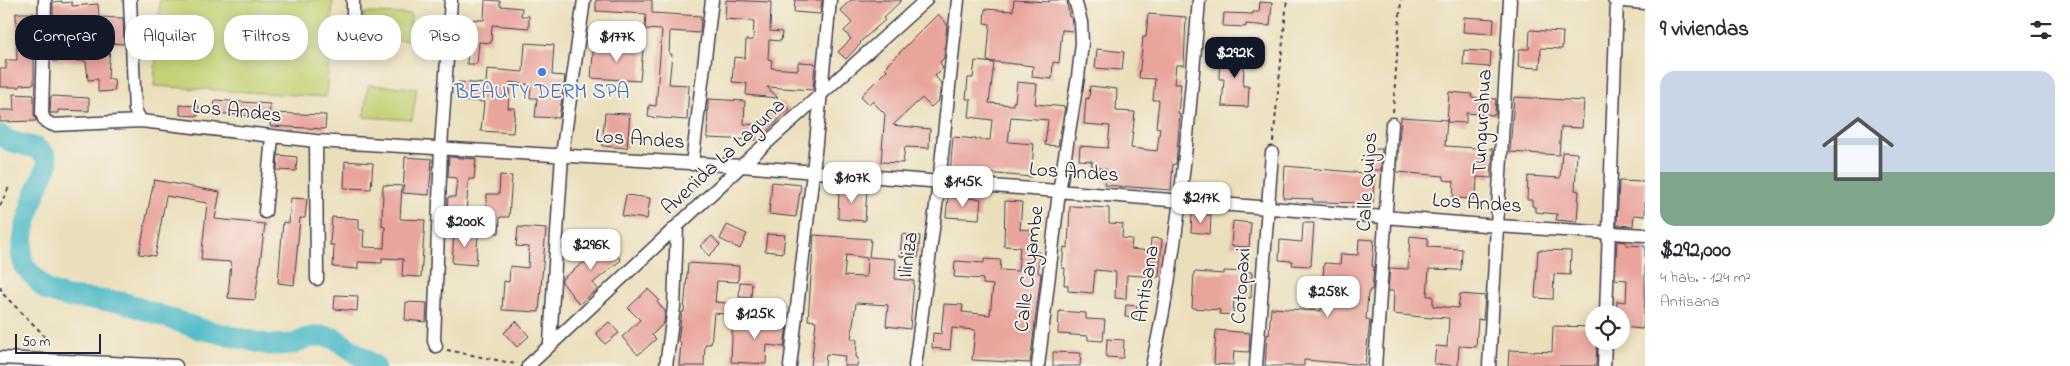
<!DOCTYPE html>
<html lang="es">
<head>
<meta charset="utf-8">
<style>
	body { margin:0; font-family:"Indie Flower",sans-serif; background:#f7f7f7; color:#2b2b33; height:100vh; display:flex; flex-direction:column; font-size:19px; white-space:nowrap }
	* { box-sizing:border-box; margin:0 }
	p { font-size:16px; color:#7c7c81 }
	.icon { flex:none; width:28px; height:28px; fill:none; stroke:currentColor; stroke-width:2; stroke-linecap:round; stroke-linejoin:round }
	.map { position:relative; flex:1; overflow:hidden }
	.details { display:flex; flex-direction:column; background:#fff; width:425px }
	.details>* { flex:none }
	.hud { position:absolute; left:15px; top:15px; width:475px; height:45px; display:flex; gap:10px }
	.controls { position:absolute; left:1585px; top:305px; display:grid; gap:10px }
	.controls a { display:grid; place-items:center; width:45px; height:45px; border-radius:50%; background:#fff; box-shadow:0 2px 12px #0003; font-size:25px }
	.scale { position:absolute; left:15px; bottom:12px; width:86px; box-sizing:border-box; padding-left:5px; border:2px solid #22223b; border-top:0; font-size:14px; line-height:18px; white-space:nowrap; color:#22223b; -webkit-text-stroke:4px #f7f3e8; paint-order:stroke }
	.price { position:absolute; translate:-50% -42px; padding:0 11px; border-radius:10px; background:#fff; color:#222; font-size:16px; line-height:32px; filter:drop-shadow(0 1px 2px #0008) }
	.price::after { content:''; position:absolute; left:50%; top:30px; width:15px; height:11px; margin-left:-8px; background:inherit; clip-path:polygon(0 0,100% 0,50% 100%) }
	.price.selected { background:#111827; color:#fff }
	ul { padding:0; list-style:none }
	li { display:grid; align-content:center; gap:10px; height:265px; padding:0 15px }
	li span { display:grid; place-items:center; height:155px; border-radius:15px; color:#555 }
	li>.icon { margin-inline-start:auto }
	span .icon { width:90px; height:90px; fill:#fffc; stroke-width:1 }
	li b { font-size:21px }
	h2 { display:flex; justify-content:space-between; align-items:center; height:60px; padding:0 15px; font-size:21px }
	.chip { padding:0 18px; border-radius:20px; background:#fff; box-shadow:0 2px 12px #0003; font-size:18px; line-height:45px }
	.chip.selected { background:#111827; color:#fff }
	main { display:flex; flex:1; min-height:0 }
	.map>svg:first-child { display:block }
	.pitch { fill:#c4d274; stroke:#737a58 }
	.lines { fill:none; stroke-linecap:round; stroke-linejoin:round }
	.river { stroke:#4fbbc9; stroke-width:21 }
	.building { fill:#e9a49c; fill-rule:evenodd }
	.minor-casing { stroke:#403e4e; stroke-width:15 }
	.path { stroke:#403e4e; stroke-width:2; stroke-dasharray:4 4; stroke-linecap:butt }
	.minor { stroke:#fff; stroke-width:12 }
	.shop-dot { fill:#3f7fe0; stroke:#f7f3e8; stroke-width:2 }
	.labels { text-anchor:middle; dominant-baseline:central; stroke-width:4; stroke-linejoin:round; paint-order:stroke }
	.shop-label { font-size:21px; fill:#366cbe; stroke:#f7f3e8 }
	.street-label { font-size:21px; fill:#22223b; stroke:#f7f3e8 }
</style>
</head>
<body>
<main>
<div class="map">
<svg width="1645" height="366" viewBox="0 0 1645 366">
	<rect width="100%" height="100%" fill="#f7f3e8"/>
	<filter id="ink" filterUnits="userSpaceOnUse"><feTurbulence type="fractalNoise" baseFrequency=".02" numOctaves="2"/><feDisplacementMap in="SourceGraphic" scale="10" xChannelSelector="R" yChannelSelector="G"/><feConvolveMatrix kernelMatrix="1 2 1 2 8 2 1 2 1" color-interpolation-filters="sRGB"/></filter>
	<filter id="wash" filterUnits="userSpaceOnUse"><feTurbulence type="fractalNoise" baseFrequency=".0096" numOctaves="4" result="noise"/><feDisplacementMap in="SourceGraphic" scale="20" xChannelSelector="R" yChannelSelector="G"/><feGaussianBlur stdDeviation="1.12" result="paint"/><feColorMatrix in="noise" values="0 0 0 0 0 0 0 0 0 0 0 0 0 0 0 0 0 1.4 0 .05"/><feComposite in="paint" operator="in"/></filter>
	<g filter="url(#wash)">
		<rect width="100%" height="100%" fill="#ebdfbb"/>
		<path class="pitch" d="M160,0H333L326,97L154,86Z
			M364,13L411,14L409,40L363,39Z
			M368,85L417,88L412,120L364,117Z"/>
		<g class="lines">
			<path class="river" d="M0,135L10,141L36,148L46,156L48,164L33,199L25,228L21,255L25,267L46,290L66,297L122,302L200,329L270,345L294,344L307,338L321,336L334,338L375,366"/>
		</g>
		<g id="blocks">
			<path class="building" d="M485,0L500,1V6L522,8L521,16H529V28L492,25L491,43L479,42L477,64H467L468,42L461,41L463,19L484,20Z
				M596,0H652V13L701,16L700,33L670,31L669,54H672L669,84L689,85L687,120L648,117L649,105L656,106L662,30L645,29L646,14L596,11Z
				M726,0L771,2L770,31L782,32L781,41L769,40L768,59L772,60L771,68L798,70V62L815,63L813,90L767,87L778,98L746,95L747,83L732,82L734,57L745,58L746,40H753L754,21L725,19Z
				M795,0H822L820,14L794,12Z
				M851,0H902L883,18L885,20L860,42L861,43L846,59L838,52L851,39L844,31L852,23L840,10Z
				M1014,0L1049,2V0H1067L1069,17H1071L1073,31L1062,30L1059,63L1053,62L1052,79L1032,77L1033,66L987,61L990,24L984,23L985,9L1013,11Z
				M62,1V3L72,2V6L98,4L99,17L123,18L124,44L110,43L108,79H114L115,91L98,92V79L88,80L86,61H53V48L71,47L69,18L53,19V2Z
				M1260,2L1272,3L1270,26L1246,24V27L1223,26L1224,13L1253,14V12H1259Z
				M16,13H34V84L20,85V87H0V69H6V60H17Z
				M938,14L947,24L944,58L940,62L943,68L935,76L941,83L939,100L931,107L922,98L893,125L930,129L929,148L905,147L903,163L881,162L885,114L872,101L869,104L861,96L887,70L885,67Z
				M1148,14L1186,17L1184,65H1176L1174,84H1181L1178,113L1180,114L1176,164H1173L1171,190L1104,185L1106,169L1092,167V161L1079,160L1080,146L1108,148L1110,126L1084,124L1086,98L1089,99L1090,86L1117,89L1116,111L1135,112L1131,148L1157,151L1160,128L1156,127L1159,100H1153L1155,79L1139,78L1143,37H1146Z
				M1464,17L1494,19L1493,34L1463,32Z
				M1530,30L1563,32L1562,49L1541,48L1540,68L1518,67L1519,49H1529Z
				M525,43L554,45L552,75L565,76L559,118L535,117L537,98H530L531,85L510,82L508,108H515L513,133L481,131L484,102L457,100L458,82L486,84L487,69L523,72Z
				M594,43L643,50L640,81L591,78Z
				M1252,48L1257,58L1244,66L1243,86H1249L1248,107L1222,106L1224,79H1219L1220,56L1236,57Z
				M1097,49L1124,52L1122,70L1095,68Z
				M1464,50L1491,52L1490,67L1463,65Z
				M975,61L994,63L989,103L1013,105V102H1015L1017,82L1037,84L1035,104L1065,107L1058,146L1045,145L1048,120L1011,117L1008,142L1034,144L1031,177L986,173V177L950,173L953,137L990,140L992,120L969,117L971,99H966L968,78H973Z
				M1449,92L1472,94L1471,97L1496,99L1495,115L1466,113V123L1447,122Z
				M13,94L34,95V114L36,121L0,122V110H14Z
				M51,96L89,98V111L58,110V113H50Z
				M1514,97L1584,101L1582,128L1561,127L1559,155L1510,152Z
				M708,99L745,101L744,124L757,125L756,140L707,138Z
				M215,100L270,104L269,117L214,113Z
				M781,101L790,109L764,134L757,127Z
				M180,105L199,106L198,116L180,115Z
				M271,113L326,115L325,129L270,126Z
				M605,113L630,114L627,148L602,146Z
				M1401,117L1447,120L1445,146L1493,149L1491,178L1477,177L1476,199L1453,198L1454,181L1444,180V176L1397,172Z
				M1372,149H1382L1381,170H1371Z
				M1562,152L1577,153L1575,190L1579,191L1577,222L1556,220L1557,214L1535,212V207L1532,206V200H1527L1528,176L1560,178Z
				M278,155L297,157L296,171L277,170Z
				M405,157L432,159L429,195L403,193Z
				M449,157L476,159L474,179H469L468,187L466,213L447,212L448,197H455L457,178L448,177Z
				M345,161L373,163L371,189L344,188Z
				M1285,166L1374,174L1373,203L1313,202V199L1283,198Z
				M500,175L512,176L509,217H500L499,233H489L491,216H486L487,194H499Z
				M154,180L220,192L215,219L265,224L255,300L228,298L231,262L201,260L207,203L166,196L155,256L139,254Z
				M1619,181L1645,182V216L1634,215L1633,226L1617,225Z
				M772,182L801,185L796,217L769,214Z
				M383,185L402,186L400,219L425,220L421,277L402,276L403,259L382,258V263L358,262V269L333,267L334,245H330L332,217L359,219V230H364L363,247L384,248L385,227L382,226Z
				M839,188L867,189L865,221L838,219Z
				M626,195L650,198L647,219L622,216Z
				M948,197L981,199L979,219L946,217Z
				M291,198L307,199L305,218H300L294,285L278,283L283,222L289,223Z
				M1005,201L1022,202L1020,229L1031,230L1029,252H1039L1038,273H1041L1030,363L972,360L975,330L952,328L950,350L932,348L933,333L941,334L944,304L963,305L962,312L990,315L993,285L983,284V279L954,277L955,261L984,263V259L1001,260L1000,270L1018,271L1020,247L1004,246Z
				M1070,206L1109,208V223L1123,224L1122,238L1132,239L1131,249L1150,251L1151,238L1162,239L1159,277L1127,275L1126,299L1115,298L1116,272L1095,270L1093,293L1068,291V285H1064L1065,268H1062L1064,247L1068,248Z
				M1192,214L1211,215L1210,234L1191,232Z
				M1233,221L1251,223L1249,247L1231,246Z
				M1303,223H1314L1311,266L1292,265L1293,261L1279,260L1280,240L1302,242Z
				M727,225L747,234L740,249L720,239Z
				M518,227L546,229L539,312L502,310L504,281L509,282L510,266L528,268L529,247L516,246Z
				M454,232L478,234L476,265L452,263Z
				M767,234L785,235L783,253L765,251Z
				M902,234L920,236L918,258L900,256Z
				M814,235L871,239L869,257L896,259L895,279L914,281L910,329L886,326L888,305L856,303L851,339H857L856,357L858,358L857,366H844L845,356L826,354L825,366H811L816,321L808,320ZM846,255L867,258L866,277L844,276Z
				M712,236L720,245L709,256L700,246Z
				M1410,236L1428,238V247L1462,249L1461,270L1429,269L1427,296H1433V306L1458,308L1460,294L1485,296L1483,320L1478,319L1476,347L1459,346L1458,366L1434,364L1436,346L1447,347L1449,318L1432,317V318L1393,314L1394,291H1388L1390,268L1408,269Z
				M603,238L621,260L593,283L598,289L579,304L562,282V279L587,260L582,255Z
				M1359,239L1374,240L1372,266L1374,267L1372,290H1370L1368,294L1366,319L1370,320L1365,365L1304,360V366H1265L1267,334L1269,335L1271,308L1321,311L1324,263L1340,264L1341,254L1358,255Z
				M1617,241L1626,242V245L1645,246V298L1643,329L1621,327V314H1616L1617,301L1626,302L1627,280L1615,279Z
				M1538,250L1571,251L1570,275L1554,274L1553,299L1535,298Z
				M688,263L739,266L738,282L717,281L715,302L736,304L735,315L714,313L711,344H705L704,366H679L681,342L678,341L682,312H684Z
				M1224,271L1252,272L1251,298H1234L1233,315L1219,314L1220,310L1192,308L1194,272L1224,274Z
				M740,282L752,283L751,298L739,297Z
				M648,289L659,300L657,302L665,311L664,323L652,335L656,339L638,355L622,337L640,320L628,308Z
				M335,295L358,296L357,311L334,309Z
				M406,302L427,303L426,322L405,320Z
				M1126,305L1137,306L1136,318L1125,317Z
				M1059,311L1086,313V319L1105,320L1103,341L1088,340V336L1058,334Z
				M733,316L753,317V323L787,325L784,347L767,345L766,364L731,362Z
				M516,321L529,336L517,347L504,333Z
				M609,322L619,333L605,344L596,333Z
				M1553,326L1594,327V341H1597L1596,366H1508L1509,350L1552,352Z
				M1216,330L1250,333L1249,352L1234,351L1233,365L1214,364Z
				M1107,339L1124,340L1123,358L1106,357Z
				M1053,352L1081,353L1080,366H1053Z"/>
		</g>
	</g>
	<g filter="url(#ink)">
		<use href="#blocks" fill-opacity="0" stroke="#403e4e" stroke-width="1"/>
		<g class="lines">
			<defs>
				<path id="minor" d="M45,0L42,114L45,121L53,125L141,121L316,141L741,166L1497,226L1645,235
					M130,0L135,110L141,121
					M1614,0L1645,3
					M353,37V0
					M316,141L317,279
					M692,164L712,0
					M265,212L272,137
					M1606,314L1617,0
					M550,343L562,155L584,0
					M436,346L434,341L441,147L451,0
					M0,358L176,366
					M528,366L741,166L926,0
					M666,366L674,307L677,227
					M790,366L813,173L830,0
					M915,366L939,183L958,0
					M1038,366L1059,192L1078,77L1082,43L1081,22L1075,0
					M1152,366C1179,245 1189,123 1199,0
					M1256,366L1272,153
					M1375,366L1392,124
					M1489,366L1510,0
					M1604,366L1605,341"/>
			</defs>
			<use href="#minor" class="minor-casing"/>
			<path class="path" d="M1393,112L1401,0
				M1273,142L1287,0
				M683,203L690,176
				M0,206L9,187
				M0,287L3,294L42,333L50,348
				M447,350L516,364"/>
			<use href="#minor" class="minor"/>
		</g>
	</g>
	<circle class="shop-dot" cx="542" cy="72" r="5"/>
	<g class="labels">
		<g class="shop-label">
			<text x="542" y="93">BEAUTY DERM SPA</text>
		</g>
		<g class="street-label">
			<text transform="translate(237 112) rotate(6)">Los Andes</text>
			<text transform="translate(1483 122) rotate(-87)">Tungurahua</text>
			<text transform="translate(640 140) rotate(4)">Los Andes</text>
			<text transform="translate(724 157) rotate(-43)">Avenida La Laguna</text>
			<text transform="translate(1074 173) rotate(4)">Los Andes</text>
			<text transform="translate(1368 182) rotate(-86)">Calle Quijos</text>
			<text transform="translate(1477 204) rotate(4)">Los Andes</text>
			<text transform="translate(909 255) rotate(-82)">Iliniza</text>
			<text transform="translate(1030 269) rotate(-83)">Calle Cayambe</text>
			<text transform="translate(1147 284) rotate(-81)">Antisana</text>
			<text transform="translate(1242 286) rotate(-86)">Cotopaxi</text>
		</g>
	</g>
</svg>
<div class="controls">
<a><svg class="icon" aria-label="locate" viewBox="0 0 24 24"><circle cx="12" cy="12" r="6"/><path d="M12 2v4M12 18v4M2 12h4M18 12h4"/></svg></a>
</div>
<div class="scale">50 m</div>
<b class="price" style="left:617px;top:63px">$177K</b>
<b class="price selected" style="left:1235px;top:79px">$292K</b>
<b class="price" style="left:852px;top:204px">$107K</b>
<b class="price" style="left:963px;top:208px">$145K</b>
<b class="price" style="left:1201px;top:224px">$217K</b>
<b class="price" style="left:465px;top:248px">$200K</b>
<b class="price" style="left:591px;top:271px">$296K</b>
<b class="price" style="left:1328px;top:318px">$258K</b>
<b class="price" style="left:755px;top:340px">$125K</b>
<div class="hud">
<a class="chip selected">Comprar</a>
<a class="chip">Alquilar</a>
<a class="chip">Filtros</a>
<a class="chip">Nuevo</a>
<a class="chip">Piso</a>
</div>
</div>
<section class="details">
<h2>9 viviendas<svg class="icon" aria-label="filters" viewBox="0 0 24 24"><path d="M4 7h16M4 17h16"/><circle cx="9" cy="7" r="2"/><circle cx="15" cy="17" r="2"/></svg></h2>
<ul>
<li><span style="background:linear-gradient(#c9d6e8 65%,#7fa58c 0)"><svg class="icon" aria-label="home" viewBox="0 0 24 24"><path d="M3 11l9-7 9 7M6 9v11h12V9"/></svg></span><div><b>$292,000</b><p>4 hab. · 124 m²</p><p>Antisana</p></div></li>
</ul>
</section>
</main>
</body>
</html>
